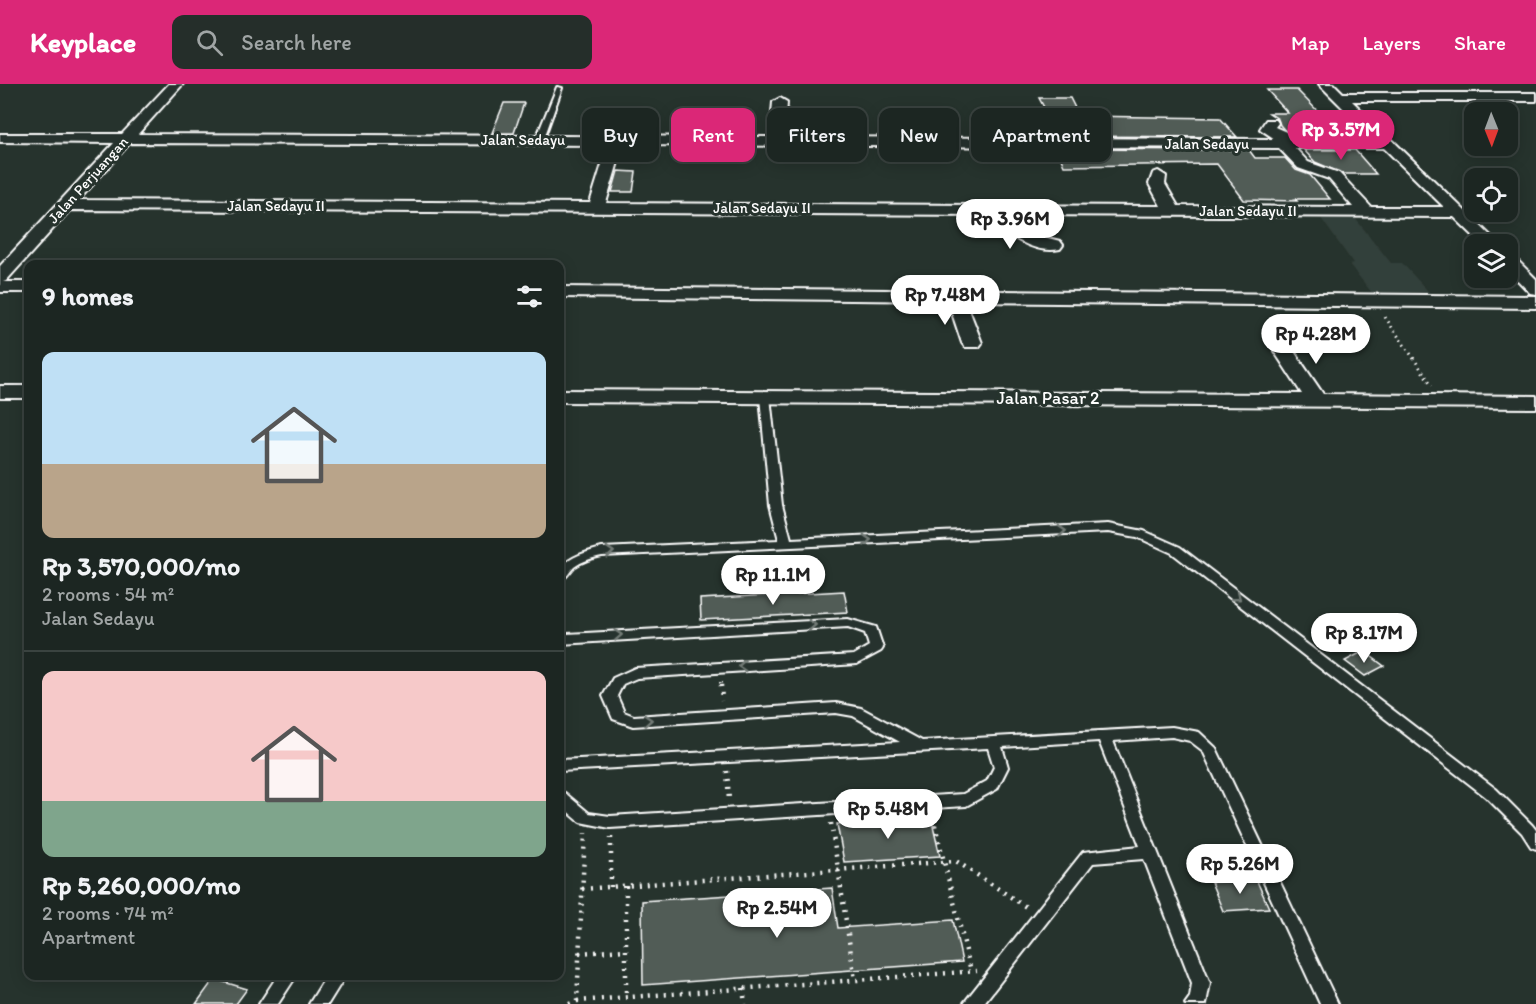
<!DOCTYPE html>
<html lang="en">
<head>
<meta charset="utf-8">
<style>
	body { margin:0; font-family:Itim,sans-serif; background:#252e2a; color:#f1f3f6; height:100vh; display:flex; flex-direction:column; font-size:22px; white-space:nowrap }
	* { box-sizing:border-box; margin:0 }
	p { font-size:20px; color:#a0a5a5 }
	.icon { flex:none; width:33px; height:33px; fill:none; stroke:currentColor; stroke-width:2; stroke-linecap:round; stroke-linejoin:round }
	.map { position:relative; flex:1; overflow:hidden }
	.drawer { position:absolute; left:24px; top:176px; width:540px; height:720px; display:flex; flex-direction:column; background:#1c2622; border-radius:12px; box-shadow:0 3px 15px #0003,0 0 0 2px #3a4340 }
	.drawer>* { flex:none }
	.hud { position:absolute; left:582px; top:24px; width:570px; height:54px; display:flex; gap:12px }
	.needle { width:39px; rotate:179deg }
	.buttons { position:absolute; left:1464px; top:18px; display:grid; gap:12px }
	.buttons a { display:grid; place-items:center; width:54px; height:54px; border-radius:12px; background:#1c2622; box-shadow:0 3px 15px #0003,0 0 0 2px #3a4340; font-size:30px }
	.price { position:absolute; translate:-50% -51px; padding:0 14px; border-radius:21px; background:#fff; color:#222; font-size:20px; line-height:39px; filter:drop-shadow(0 2px 3px #0008) }
	.price::after { content:''; position:absolute; left:50%; top:36px; width:18px; height:14px; margin-left:-9px; background:inherit; clip-path:polygon(0 0,100% 0,50% 100%) }
	.price.on { background:#db2777; color:#fff }
	ul { padding:0; list-style:none }
	li { display:grid; align-content:center; gap:12px; height:318px; padding:0 18px }
	li+li { border-top:2px solid #3a4340 }
	li span { display:grid; place-items:center; height:186px; border-radius:12px; color:#555 }
	li>.icon { margin-inline-start:auto }
	span .icon { width:108px; height:108px; fill:#fffc; stroke-width:1 }
	li b { font-size:26px }
	h2 { display:flex; justify-content:space-between; align-items:center; height:72px; padding:0 18px; font-size:26px }
	.tag { padding:0 21px; border-radius:12px; background:#1c2622; box-shadow:0 3px 15px #0003,0 0 0 2px #3a4340; font-size:21px; line-height:54px }
	.tag.on { background:#db2777; color:#fff }
	header { display:flex; align-items:center; gap:36px; box-sizing:border-box; height:84px; padding:0 30px; background:#db2777; color:#fff }
	header strong { font-size:28px }
	nav { display:flex; gap:33px; margin-inline-start:auto; font-size:21px }
	.search { width:420px; height:54px; background:#252e2a; display:flex; align-items:center; gap:15px; box-sizing:border-box; padding:0 21px; border-radius:12px; color:#a0a5a5; font-size:22px }
	.map>svg:first-child { display:block }
	.built { fill:#333f3a }
	.building { fill:#515c57; stroke:#fff; stroke-width:1.5 }
	.lines { fill:none; stroke-linecap:round; stroke-linejoin:round }
	.service-casing { stroke:#fff; stroke-width:4 }
	.minor-casing { stroke:#fff; stroke-width:4 }
	.path-far2 { stroke:#fff; stroke-width:3; stroke-dasharray:1.5 4; stroke-linecap:butt }
	.path-far1 { stroke:#fff; stroke-width:4; stroke-dasharray:1.5 4.5; stroke-linecap:butt }
	.path { stroke:#fff; stroke-width:4.5; stroke-dasharray:2 6; stroke-linecap:butt }
	.service { fill:#26332d; fill-rule:evenodd }
	.minor { fill:#26332d; fill-rule:evenodd }
	.oneway { stroke:#727a76 }
	.labels { text-anchor:middle; dominant-baseline:central; stroke-width:6; stroke-linejoin:round; paint-order:stroke }
	.far-street-label { font-size:15px; fill:#fff; stroke:#26332d }
	.street-label { font-size:18px; fill:#fff; stroke:#26332d }
</style>
</head>
<body>
<header>
<strong>Keyplace</strong>
<div class="search"><svg class="icon" aria-label="search" viewBox="0 0 24 24"><circle cx="10" cy="10" r="6"/><path d="M15 15l6 6"/></svg>Search here</div>
<nav><a>Map</a><a>Layers</a><a>Share</a></nav>
</header>
<div class="map">
<svg width="1536" height="920" viewBox="0 0 1536 920">
	<rect width="100%" height="100%" fill="#26332d"/>
	<filter id="ink" filterUnits="userSpaceOnUse"><feTurbulence type="fractalNoise" baseFrequency=".0167" numOctaves="2"/><feDisplacementMap in="SourceGraphic" scale="12" xChannelSelector="R" yChannelSelector="G"/><feConvolveMatrix kernelMatrix="1 2 1 2 8 2 1 2 1" color-interpolation-filters="sRGB"/></filter>
	<g filter="url(#ink)">
		<path class="built" d="M1351,129L1391,179H1402L1439,219H1380L1349,180L1353,179L1318,130Z"/>
		<path class="building" d="M1267,6H1297L1343,53H1291L1280,41L1278,35L1269,29H1288Z
			M1039,14H1070L1079,32L1220,34L1237,53L1051,52L1050,49H1044L1033,29H1047Z
			M504,19H524L514,49H492Z
			M1057,65L1249,66L1255,74H1285L1296,86L1310,91L1330,115H1295L1297,117L1244,116L1217,80L1064,82Z
			M1304,66H1355L1376,90H1343L1315,78Z
			M618,87L636,88L633,108H612Z
			M844,507L848,528L701,536L700,515Z
			M1364,567L1384,582L1365,592L1345,577Z
			M931,734L940,772L844,778L837,740Z
			M1256,795L1269,824L1223,827L1211,798Z
			M832,804L838,844L953,836L962,878L643,901L642,817Z
			M214,895L247,905L236,920H196Z"/>
		<g class="lines">
			<defs>
				<path id="service" d="M557,3L562,4L543,57L536,59L535,57Z
					M765,310L770,313L782,421L791,455L1108,440L1144,447L1180,463L1496,705L1532,741L1536,746V765L1531,763L1522,749L1486,713L1172,469L1137,453L1108,448L602,472C592,474 582,477 574,483C569,488 567,494 560,496V484C571,472 586,468 602,464L779,456L770,421L760,313Z
					M848,535L876,543L883,564L881,567L857,580L637,594L623,600L617,612L624,628L634,632L836,619L861,624L922,657L1172,643L1199,648L1216,664L1338,920H1320L1203,667L1190,657L1172,653L1113,657L1210,899L1206,920H1185L1190,913L1192,899L1144,775L1093,779L983,920H963L1083,768L1140,762L1099,657L1002,663L1008,683L997,705L966,722L610,744L580,738L560,721V707L565,709L589,729L610,732L963,710L987,697L994,683L988,664L560,687V676L900,658L853,632L836,629L633,642L613,635L603,612L613,594L635,584L854,571L869,562L865,549L848,543L560,560V552L567,550Z
					M278,891H297L278,920H259Z
					M327,891H346L328,920H309Z"/>
				<path id="minor" d="M169,0H183L138,50L770,53L773,18L780,14L787,18L785,53L1275,55L1260,45L1266,36H1276L1278,39L1275,43L1286,48L1289,55L1375,56L1319,0H1334L1343,9H1536V17H1352L1499,160H1482L1454,133L1005,131L1032,150L1060,157L1063,161L1060,165C1034,171 1003,149 987,131L70,126L6,197L3,198H28V208H0V182L114,59L0,58V50H122ZM130,59L608,61L590,119L79,116ZM623,61L1279,64L1298,84L1329,95L1353,123L1178,122L1165,100L1166,92L1158,87L1153,89L1149,100L1161,122L606,119ZM1295,64H1384L1444,123H1371L1339,89L1308,78Z
					M1508,172L1514,173L1536,195V210L1530,209L1508,186Z
					M560,203L1536,212V224L966,218L982,259L979,263H965L962,259L948,217L560,213Z
					M1284,261L1291,263L1323,310L1536,312V324L560,318V306L1302,310L1274,267L1277,263Z
					M0,302H28V314H0Z"/>
			</defs>
			<use href="#service" class="service-casing"/>
			<use href="#minor" class="minor-casing"/>
			<path class="path-far2" d="M1385,233L1432,301"/>
			<path class="path-far1" d="M721,598V603"/>
			<path class="path" d="M721,601L722,617
				M727,687L729,716
				M933,733L971,887
				M831,739L855,896
				M611,753V803
				M626,802V913
				M582,805L956,777L1026,823
				M579,869L626,866
				M743,904L745,920
				M577,917L977,887
				M569,920L577,917L585,749"/>
			<use href="#service" class="service"/>
			<use href="#minor" class="minor"/>
		</g>
		<defs><path id="oneway-chevron" d="M-2-3.5L2.5 0L-2 3.5" fill="none" stroke-width="1.6" stroke-linecap="round" stroke-linejoin="round" transform="scale(1.5)"/></defs>
		<g class="oneway">
			<use href="#oneway-chevron" transform="translate(1062 447) rotate(-3)"/>
			<use href="#oneway-chevron" transform="translate(867 456) rotate(-3)"/>
			<use href="#oneway-chevron" transform="translate(610 468) rotate(-4)"/>
			<use href="#oneway-chevron" transform="translate(1237 513) rotate(38)"/>
			<use href="#oneway-chevron" transform="translate(812 541) rotate(-3)"/>
			<use href="#oneway-chevron" transform="translate(618 551) rotate(-3)"/>
			<use href="#oneway-chevron" transform="translate(742 582) rotate(176)"/>
			<use href="#oneway-chevron" transform="translate(648 636) rotate(-4)"/>
		</g>
	</g>
	<g class="labels">
		<g class="far-street-label">
			<text x="523" y="56">Jalan Sedayu</text>
			<text x="1207" y="60">Jalan Sedayu</text>
			<text transform="translate(88 96) rotate(-48)">Jalan Perjuangan</text>
			<text x="276" y="122">Jalan Sedayu II</text>
			<text x="762" y="124">Jalan Sedayu II</text>
			<text x="1248" y="127">Jalan Sedayu II</text>
		</g>
		<g class="street-label">
			<text x="1048" y="314">Jalan Pasar 2</text>
		</g>
	</g>
</svg>
<div class="buttons">
<a><svg class="needle" viewBox="-14 -14 28 28"><path d="M0-13l5 13h-10z" fill="#e53935"/><path d="M0 13l5-13h-10z" fill="#a0a5a5"/></svg></a>
<a><svg class="icon" aria-label="locate" viewBox="0 0 24 24"><circle cx="12" cy="12" r="6"/><path d="M12 2v4M12 18v4M2 12h4M18 12h4"/></svg></a>
<a><svg class="icon" aria-label="layers" viewBox="0 0 24 24"><path d="M12 4l9 5-9 5-9-5zM3 14l9 5 9-5"/></svg></a>
</div>
<b class="price on" style="left:1341px;top:77px">Rp 3.57M</b>
<b class="price" style="left:1010px;top:166px">Rp 3.96M</b>
<b class="price" style="left:945px;top:242px">Rp 7.48M</b>
<b class="price" style="left:1316px;top:281px">Rp 4.28M</b>
<b class="price" style="left:773px;top:522px">Rp 11.1M</b>
<b class="price" style="left:1364px;top:580px">Rp 8.17M</b>
<b class="price" style="left:888px;top:756px">Rp 5.48M</b>
<b class="price" style="left:1240px;top:811px">Rp 5.26M</b>
<b class="price" style="left:777px;top:855px">Rp 2.54M</b>
<div class="hud">
<a class="tag">Buy</a>
<a class="tag on">Rent</a>
<a class="tag">Filters</a>
<a class="tag">New</a>
<a class="tag">Apartment</a>
</div>
<section class="drawer">
<h2>9 homes<svg class="icon" aria-label="filters" viewBox="0 0 24 24"><path d="M4 7h16M4 17h16"/><circle cx="9" cy="7" r="2"/><circle cx="15" cy="17" r="2"/></svg></h2>
<ul>
<li><span style="background:linear-gradient(#bfe0f5 60%,#b9a48a 0)"><svg class="icon" aria-label="home" viewBox="0 0 24 24"><path d="M3 11l9-7 9 7M6 9v11h12V9"/></svg></span><div><b>Rp 3,570,000/mo</b><p>2 rooms · 54 m²</p><p>Jalan Sedayu</p></div></li>
<li><span style="background:linear-gradient(#f6c9c9 70%,#7fa58c 0)"><svg class="icon" aria-label="home" viewBox="0 0 24 24"><path d="M3 11l9-7 9 7M6 9v11h12V9"/></svg></span><div><b>Rp 5,260,000/mo</b><p>2 rooms · 74 m²</p><p>Apartment</p></div></li>
</ul>
</section>
</div>
</body>
</html>
